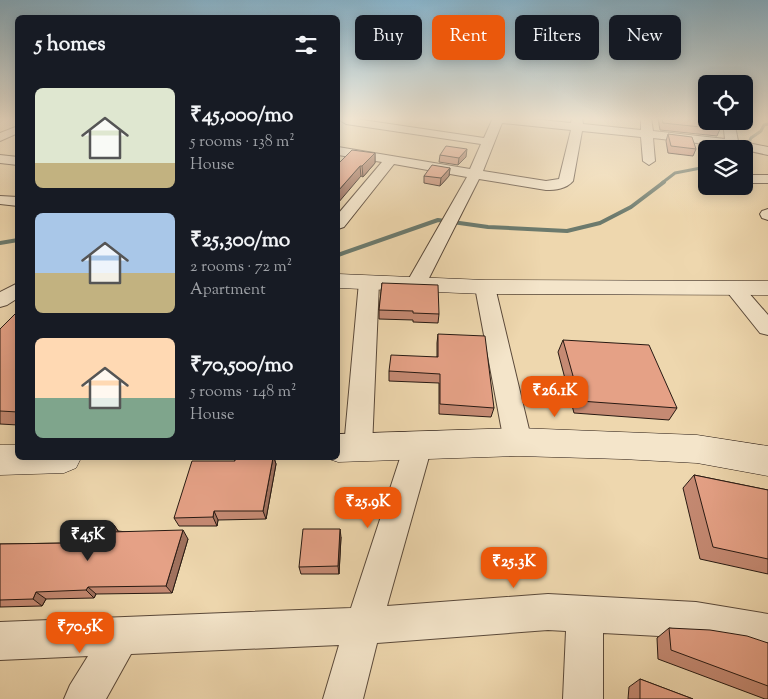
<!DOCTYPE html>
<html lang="en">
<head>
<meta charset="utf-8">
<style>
	body { margin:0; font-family:"Sorts Mill Goudy",serif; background:#20242c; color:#f1f3f6; height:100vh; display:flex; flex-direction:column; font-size:19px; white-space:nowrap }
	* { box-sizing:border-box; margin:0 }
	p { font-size:16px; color:#9ea1a6 }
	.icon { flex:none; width:28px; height:28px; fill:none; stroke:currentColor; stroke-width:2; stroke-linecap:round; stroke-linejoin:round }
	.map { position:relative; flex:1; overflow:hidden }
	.panel { position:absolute; left:15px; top:15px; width:325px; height:445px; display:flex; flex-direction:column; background:#171b24; border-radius:8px; box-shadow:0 2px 12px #0003 }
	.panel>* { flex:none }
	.banner { position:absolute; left:355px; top:15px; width:338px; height:45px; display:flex; gap:10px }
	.tools { position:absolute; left:698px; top:75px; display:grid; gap:10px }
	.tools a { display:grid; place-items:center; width:55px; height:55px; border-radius:8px; background:#171b24; box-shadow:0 2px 12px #0003; font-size:25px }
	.price { position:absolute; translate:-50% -42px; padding:0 11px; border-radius:10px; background:#ea580c; color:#fff; font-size:16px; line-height:32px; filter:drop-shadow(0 1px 2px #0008) }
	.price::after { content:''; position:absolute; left:50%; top:30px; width:15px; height:11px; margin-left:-8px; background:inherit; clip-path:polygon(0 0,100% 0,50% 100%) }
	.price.selected { background:#222; color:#fff }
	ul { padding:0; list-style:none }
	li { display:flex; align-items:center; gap:15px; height:125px; padding:0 20px }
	li span { display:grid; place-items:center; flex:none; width:140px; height:100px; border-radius:8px; color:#555 }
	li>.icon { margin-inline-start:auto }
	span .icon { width:60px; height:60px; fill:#fffc; stroke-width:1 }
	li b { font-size:21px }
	h2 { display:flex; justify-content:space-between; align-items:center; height:60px; padding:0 20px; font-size:21px }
	.tag { padding:0 18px; border-radius:8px; background:#171b24; box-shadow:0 2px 12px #0003; font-size:18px; line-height:45px }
	.tag.selected { background:#ea580c; color:#fff }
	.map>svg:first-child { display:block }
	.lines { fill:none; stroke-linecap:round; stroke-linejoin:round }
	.stream-far1 { stroke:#6c7a6d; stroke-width:3 }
	.stream { stroke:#6c7a6d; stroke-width:4 }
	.street-casing { stroke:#5a493a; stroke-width:2 }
	.secondary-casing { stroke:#281a13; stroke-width:1 }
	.street { fill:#f4e5ca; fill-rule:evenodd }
	.secondary { fill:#f4e5ca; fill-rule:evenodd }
	.wall { fill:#c58a73; stroke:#281a13 }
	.shaded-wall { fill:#a0715e; stroke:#281a13 }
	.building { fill:#e5a186; stroke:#281a13 }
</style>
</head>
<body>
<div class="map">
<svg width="768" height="699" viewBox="0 0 768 699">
	<rect width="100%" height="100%" fill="#eed7ae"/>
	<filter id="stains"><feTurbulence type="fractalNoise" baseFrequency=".004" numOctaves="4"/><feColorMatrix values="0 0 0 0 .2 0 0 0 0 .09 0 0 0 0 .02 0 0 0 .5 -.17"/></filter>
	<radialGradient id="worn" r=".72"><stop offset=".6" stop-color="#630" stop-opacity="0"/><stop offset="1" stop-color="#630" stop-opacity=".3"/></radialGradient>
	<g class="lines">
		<path class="stream-far1" d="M744,155L751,138L761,131L764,125L768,124
			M662,183L675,173L706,167"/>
		<path class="stream" d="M0,243L18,240
			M338,255L438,220L488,227L567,231L600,223L631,207L664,182"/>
		<defs>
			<path id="street" d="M349,118L484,138L493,118H522L571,123L572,118H582L583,124L641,130V118H651L653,131L725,139L723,121H734L738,141L768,147V155L732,147L653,138L655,161L649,165L643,161L641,137L582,131L573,181C566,189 556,190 546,190L479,179L427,282L424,286L417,288L410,286L407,282L467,177L394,164L344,227L338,229V214L382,162L338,155V147L470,169L481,144L346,124L341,121L342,119ZM502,123L571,130L559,179L546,181L483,171Z
				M18,126V133L0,141V133Z
				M0,155L18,157V165L0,163Z
				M744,175H768V183H744Z
				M0,196L18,197V206L0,204Z
				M768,209V220L762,218L760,214L762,211Z
				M369,276L376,278L379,282L372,447L368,455L358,458L348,455L344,447L359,282L362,278Z
				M485,281L492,283L495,287L532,442L528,450L518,453L508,450L504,442L475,287L478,283Z
				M734,282L741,284L768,315V335L760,333L724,288L727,284Z
				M18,283V298L7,305L0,307V292Z
				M418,435L428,438L432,446L387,606L548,594L696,602L768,614V650L696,638L603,633V699H563L566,631L548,630L377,643L363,699H323L339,645L131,654L106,699H64L70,685L88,656L0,660V622L351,608L404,446L408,438Z"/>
			<path id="secondary" d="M338,274L485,280L768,281V295L485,294L338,288Z
				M518,428L697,435L768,446V476L697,463L622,459L518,456L338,462L326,458H338V434Z
				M0,445H18V458H81L76,468L64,473L0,475Z"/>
		</defs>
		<use href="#street" class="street-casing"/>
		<use href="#secondary" class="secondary-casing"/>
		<use href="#street" class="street"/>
		<use href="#secondary" class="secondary"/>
	</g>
	<path class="wall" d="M658,118H706V121H721L720,125L718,124L720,129L717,136L660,130Z
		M668,134L696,149L693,156L668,153L666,141Z
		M375,153V163L363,177L361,176L338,164Z
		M440,155L466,157L458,165L439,162Z
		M450,168L449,176L440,186L424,183V176Z
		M382,283L439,314L438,323L413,322V320L379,319V310Z
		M18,311V425L0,424V329Z
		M438,334L494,408L491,417L439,414V383L389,381V371L437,357V343Z
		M563,340L677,408L669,420L574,413L558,352Z
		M235,458H274L276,464L266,519L218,520L217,526H179L174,518L235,461Z
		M694,475L768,490V574L700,559L683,488Z
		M114,525L118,531L188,539L172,593L96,594L94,598L46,599L42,606L0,607V544L68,543Z
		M341,537L339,574H301L299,567Z
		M669,628L768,643V699H765L658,659L657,638Z
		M640,679L693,699H628L629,687Z"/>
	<path class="shaded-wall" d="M467,149L466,157L458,165L459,158Z
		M375,153V163L363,177L362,166Z
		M360,166L361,176L338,203V191Z
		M450,168L449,176L440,186L441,178Z
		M273,458H274L276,464L266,519L263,511Z
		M214,511L218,520L217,526L213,517Z
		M114,525L120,534L111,532Z
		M340,529L341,537L339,574L338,566Z
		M183,530L188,539L172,593L166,586Z
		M88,587L96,594L94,598L86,590Z
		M36,592L46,599L42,606L33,599Z"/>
	<path class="building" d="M662,118H706V121H717L720,129L663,123Z
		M668,134L692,137L696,149L671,146Z
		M446,146L467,149L459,158L440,155Z
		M352,150L375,153L362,166H360L338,191V164Z
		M432,165L450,168L441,178L424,176Z
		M382,283L438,285L439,314L413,313V311L379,310Z
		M18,311V412L0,411V329Z
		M438,334L485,336L494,408L440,404V374L389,371L391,355L438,357Z
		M563,340L649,345L677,408L580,401Z
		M235,458H273L263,511H214L213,517L174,518L192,461H235Z
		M694,475L768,490V559L713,547Z
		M114,525L111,532L183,530L166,586L88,587L86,590L36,592L33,599L0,600V544L68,543L76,526Z
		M303,529H340L338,566L299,567Z
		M669,628L710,630L747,636L768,643V686L671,650Z
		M640,679L693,699H640Z"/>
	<linearGradient id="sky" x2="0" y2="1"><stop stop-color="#88b6cf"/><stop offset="0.55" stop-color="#f7eddb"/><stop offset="1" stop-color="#f7eddb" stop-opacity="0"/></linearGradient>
	<rect width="768" height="216" fill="url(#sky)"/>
	<rect width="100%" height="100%" filter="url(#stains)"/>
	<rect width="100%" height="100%" fill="url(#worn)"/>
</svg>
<div class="tools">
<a><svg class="icon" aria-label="locate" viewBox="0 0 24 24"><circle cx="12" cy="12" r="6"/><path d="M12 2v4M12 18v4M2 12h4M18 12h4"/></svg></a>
<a><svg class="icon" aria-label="layers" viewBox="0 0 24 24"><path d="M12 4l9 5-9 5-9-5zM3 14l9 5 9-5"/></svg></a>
</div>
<b class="price" style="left:555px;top:418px">₹26.1K</b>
<b class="price" style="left:368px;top:529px">₹25.9K</b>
<b class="price selected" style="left:88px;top:562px">₹45K</b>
<b class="price" style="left:514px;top:589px">₹25.3K</b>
<b class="price" style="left:80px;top:654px">₹70.5K</b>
<div class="banner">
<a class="tag">Buy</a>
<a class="tag selected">Rent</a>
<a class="tag">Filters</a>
<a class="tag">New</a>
</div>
<section class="panel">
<h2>5 homes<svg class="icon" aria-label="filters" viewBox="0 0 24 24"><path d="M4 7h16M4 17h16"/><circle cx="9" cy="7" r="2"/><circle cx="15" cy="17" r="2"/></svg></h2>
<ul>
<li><span style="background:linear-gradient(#dfe7d0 75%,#c2b280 0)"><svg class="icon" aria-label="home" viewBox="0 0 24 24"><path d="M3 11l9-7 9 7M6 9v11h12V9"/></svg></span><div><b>₹45,000/mo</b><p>5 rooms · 138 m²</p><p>House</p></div></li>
<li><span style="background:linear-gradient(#a9c7e8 60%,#c2b280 0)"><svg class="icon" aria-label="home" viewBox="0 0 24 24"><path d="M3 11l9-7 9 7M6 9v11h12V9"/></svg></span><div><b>₹25,300/mo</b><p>2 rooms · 72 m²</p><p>Apartment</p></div></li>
<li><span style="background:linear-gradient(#ffd9b3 60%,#7fa58c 0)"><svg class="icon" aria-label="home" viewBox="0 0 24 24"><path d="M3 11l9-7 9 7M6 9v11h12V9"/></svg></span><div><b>₹70,500/mo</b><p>5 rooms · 148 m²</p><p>House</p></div></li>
</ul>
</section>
</div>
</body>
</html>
